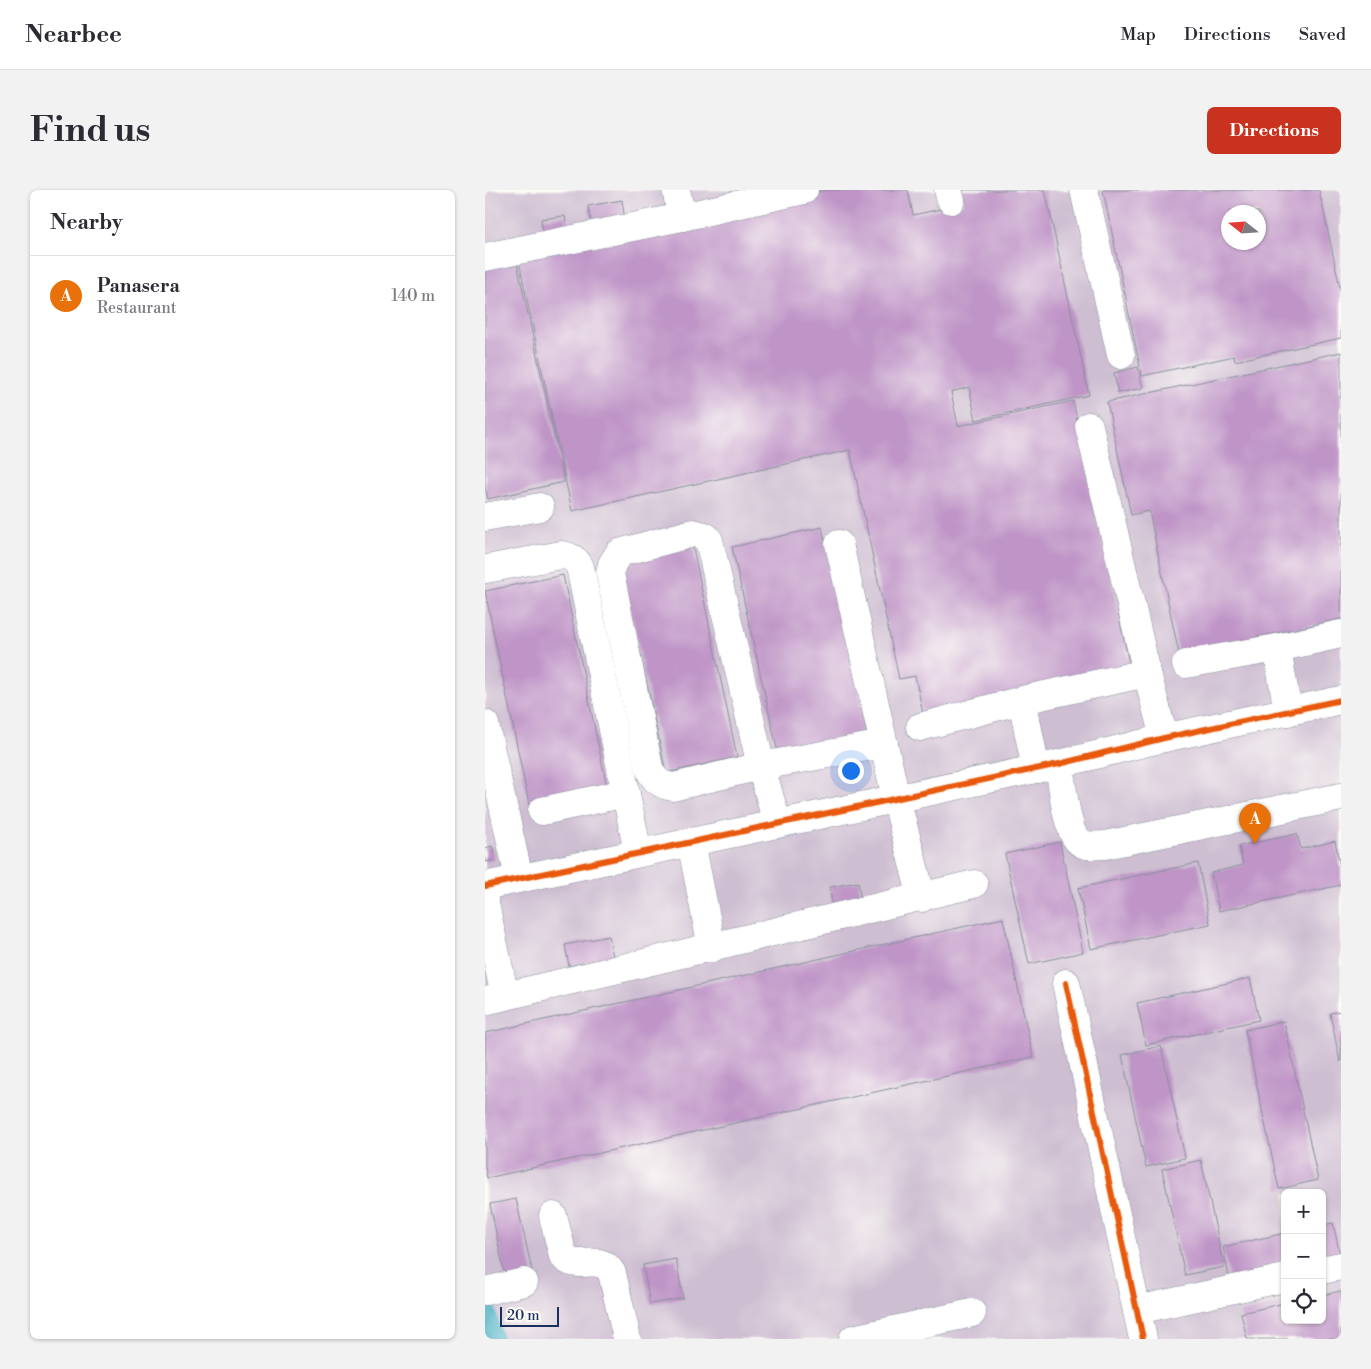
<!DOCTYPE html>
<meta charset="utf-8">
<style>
body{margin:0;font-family:"Libre Bodoni",serif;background:#f2f2f3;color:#2b2b33}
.controls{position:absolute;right:15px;bottom:15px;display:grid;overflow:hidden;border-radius:8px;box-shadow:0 1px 4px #0004}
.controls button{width:45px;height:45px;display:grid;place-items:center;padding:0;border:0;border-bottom:1px solid #e1e1e2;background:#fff;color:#2b2b33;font:25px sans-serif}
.compass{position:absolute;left:736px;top:15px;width:45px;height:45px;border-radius:50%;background:#fff;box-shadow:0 1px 4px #0004;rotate:287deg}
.scale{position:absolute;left:15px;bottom:12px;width:59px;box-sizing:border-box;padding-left:5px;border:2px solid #1b2f5e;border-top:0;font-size:14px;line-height:18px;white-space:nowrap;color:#1b2f5e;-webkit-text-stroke:4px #fdfcf7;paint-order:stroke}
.you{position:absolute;left:365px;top:580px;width:18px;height:18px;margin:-12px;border:4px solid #fff;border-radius:50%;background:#1a73e8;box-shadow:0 0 0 8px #1a73e833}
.badge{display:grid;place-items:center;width:32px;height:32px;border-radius:50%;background:#c8321e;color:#fff;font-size:16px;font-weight:700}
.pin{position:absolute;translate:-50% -41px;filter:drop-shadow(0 1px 2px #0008)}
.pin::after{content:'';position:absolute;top:26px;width:18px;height:15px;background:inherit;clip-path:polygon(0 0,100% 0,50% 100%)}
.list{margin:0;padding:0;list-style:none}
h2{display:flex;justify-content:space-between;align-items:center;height:65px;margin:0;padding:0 20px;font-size:21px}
h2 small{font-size:16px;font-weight:400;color:#7c7c81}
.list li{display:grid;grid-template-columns:32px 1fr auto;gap:15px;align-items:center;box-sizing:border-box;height:80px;padding:0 20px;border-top:1px solid #e1e1e2}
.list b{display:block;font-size:19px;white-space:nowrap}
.list p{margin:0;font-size:16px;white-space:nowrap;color:#7c7c81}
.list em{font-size:16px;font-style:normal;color:#7c7c81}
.icon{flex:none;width:28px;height:28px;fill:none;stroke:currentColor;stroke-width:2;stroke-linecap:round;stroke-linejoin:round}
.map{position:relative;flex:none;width:856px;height:1149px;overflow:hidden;border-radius:8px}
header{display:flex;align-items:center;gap:30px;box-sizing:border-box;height:70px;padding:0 25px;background:#fff;border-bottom:1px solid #e1e1e2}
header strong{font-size:24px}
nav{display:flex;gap:28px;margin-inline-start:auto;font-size:18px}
.intro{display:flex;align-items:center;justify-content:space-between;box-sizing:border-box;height:120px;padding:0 30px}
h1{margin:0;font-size:35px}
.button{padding:12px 22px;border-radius:8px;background:#c8321e;color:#fff;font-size:18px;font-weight:700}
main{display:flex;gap:30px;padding:0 30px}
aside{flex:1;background:#fff;border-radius:8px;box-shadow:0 1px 4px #0004}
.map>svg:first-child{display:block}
</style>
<header>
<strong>Nearbee</strong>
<nav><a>Map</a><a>Directions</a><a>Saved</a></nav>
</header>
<div class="intro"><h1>Find us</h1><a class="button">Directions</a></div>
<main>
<aside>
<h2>Nearby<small></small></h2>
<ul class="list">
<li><span class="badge" style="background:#e8710a">A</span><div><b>Panasera</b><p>Restaurant</p></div><em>140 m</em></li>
</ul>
</aside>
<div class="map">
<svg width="856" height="1149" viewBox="0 0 856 1149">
<rect width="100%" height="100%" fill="#fdfcf7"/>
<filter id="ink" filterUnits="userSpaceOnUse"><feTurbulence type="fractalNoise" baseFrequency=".02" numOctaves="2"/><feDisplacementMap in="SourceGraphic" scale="10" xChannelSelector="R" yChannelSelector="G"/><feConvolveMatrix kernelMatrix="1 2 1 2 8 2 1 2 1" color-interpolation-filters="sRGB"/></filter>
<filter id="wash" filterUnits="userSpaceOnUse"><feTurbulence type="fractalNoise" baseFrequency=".0096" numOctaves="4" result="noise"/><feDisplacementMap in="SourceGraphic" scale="20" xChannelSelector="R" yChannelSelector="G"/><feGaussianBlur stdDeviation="1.12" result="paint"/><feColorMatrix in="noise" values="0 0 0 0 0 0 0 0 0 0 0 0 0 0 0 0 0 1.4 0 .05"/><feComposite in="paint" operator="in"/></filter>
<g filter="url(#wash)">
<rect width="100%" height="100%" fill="#f2ecd5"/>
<path fill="#cebed2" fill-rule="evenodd" d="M0 0H856V1149H0ZM744 22H774V52H744ZM800 1003H837V1130H800Z"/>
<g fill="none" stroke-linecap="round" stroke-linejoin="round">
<path stroke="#42acc1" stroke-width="20" d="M0 1115 8 1149"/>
</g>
<g id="blocks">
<g fill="#bf95c7" fill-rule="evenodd">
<path d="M341 0H423L428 25 479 14 476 0H560L604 205 491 230 484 197 466 202 473 236 588 211 646 483 439 528 430 486 414 489 365 260 87 321 33 67Z"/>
<path d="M618 0H834L856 102V148L750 171 749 166 657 186ZM744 22H774V52H744Z"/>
<path d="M137 10 140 31 107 37 103 16Z"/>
<path d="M80 26 82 40 58 44 56 29Z"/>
<path d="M31 68 79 292 3 309 0 297V75Z"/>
<path d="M856 162V429L694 464 664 321 646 325 622 212Z"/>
<path d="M653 177 658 198 633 203 629 183Z"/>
<path d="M337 337 382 543 293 563 247 357Z"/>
<path d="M207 353 252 567 181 583 135 369Z"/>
<path d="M78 385 122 597 44 614 0 401Z"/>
<path d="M812 644 816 659 850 651 856 681V695L734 721 726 683 758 675 754 656Z"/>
<path d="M575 652 598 762 544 774 520 664Z"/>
<path d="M7 656 10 670 0 672V658Z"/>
<path d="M713 673 725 734 606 759 593 698Z"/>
<path d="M373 692 376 711 347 716 345 697Z"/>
<path d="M518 728 548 867 2 988 0 977V843Z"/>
<path d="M124 746 128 767 84 776 80 755Z"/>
<path d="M765 788 774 830 661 855 652 813Z"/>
<path d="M856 821V871L855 872 845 823Z"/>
<path d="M799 831 833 990 794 999 760 840Z"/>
<path d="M676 856 700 968 661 977 637 865Z"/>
<path d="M716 970 739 1077 700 1085 677 979Z"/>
<path d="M31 1009 48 1085 21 1091 5 1014Z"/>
<path d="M848 1033 856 1069 837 1077V1035Z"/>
<path d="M800 1043V1085L746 1097 738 1057Z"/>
<path d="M191 1069 198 1108 165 1114 158 1075Z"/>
<path d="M856 1101V1149H762L756 1123 800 1113V1130H837V1105Z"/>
</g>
</g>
</g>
<g filter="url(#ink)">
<use href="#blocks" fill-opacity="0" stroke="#868e9a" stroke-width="1"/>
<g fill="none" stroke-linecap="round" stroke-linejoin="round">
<g stroke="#868e9a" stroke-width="29">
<g id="minor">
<path d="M191 0 197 27"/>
<path d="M463 0 466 10"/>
<path d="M599 0 636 165"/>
<path d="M0 67 197 27 319 0"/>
<path d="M604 236 662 483 679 548"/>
<path d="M0 327 55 317"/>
<path d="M354 354 411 608 437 708"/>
<path d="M1 379 76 365C85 366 91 369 95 377L153 663"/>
<path d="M792 458 803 522"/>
<path d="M701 474 792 458 856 444"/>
<path d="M537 510 551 579"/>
<path d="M0 534 34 688"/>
<path d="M435 537 537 510 662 483"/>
<path d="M574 574C577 591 581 645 596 653 603 657 612 655 620 655L856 607"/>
<path d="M57 621 141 603"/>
<path d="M292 633 276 576 224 350 220 346 208 343 134 363 127 374 125 383 164 578C169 590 175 595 188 597L276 576 399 554"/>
<path d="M206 652 227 758"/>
<path d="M0 696 574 574 679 548 856 510"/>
<path d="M0 714 20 806"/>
<path d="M581 793 658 1149"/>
<path d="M0 811 489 694"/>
<path d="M68 1026 78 1066C92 1083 114 1061 127 1083L142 1149"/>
<path d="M837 1080 856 1076"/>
<path d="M0 1101 39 1092"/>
<path d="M652 1120 800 1088"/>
<path d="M368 1149 487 1123"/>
</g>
</g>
<use href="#minor" stroke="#fff" stroke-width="28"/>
<g stroke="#fdfcf7" stroke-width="9">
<g id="cycleway">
<path d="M0 696 574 574 679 548 856 510"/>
<path d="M581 793 658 1149"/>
</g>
</g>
<use href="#cycleway" stroke="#e8590c" stroke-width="6"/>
</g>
</g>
</svg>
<div class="controls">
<button>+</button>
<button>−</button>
<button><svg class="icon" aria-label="locate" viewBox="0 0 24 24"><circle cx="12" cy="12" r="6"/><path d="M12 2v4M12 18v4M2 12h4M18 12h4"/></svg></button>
</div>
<svg class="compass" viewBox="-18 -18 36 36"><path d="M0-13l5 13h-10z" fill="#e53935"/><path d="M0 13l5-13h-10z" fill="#7c7c81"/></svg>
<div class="scale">20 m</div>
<div class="you"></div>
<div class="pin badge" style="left:770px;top:654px;background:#e8710a">A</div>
</div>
</main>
